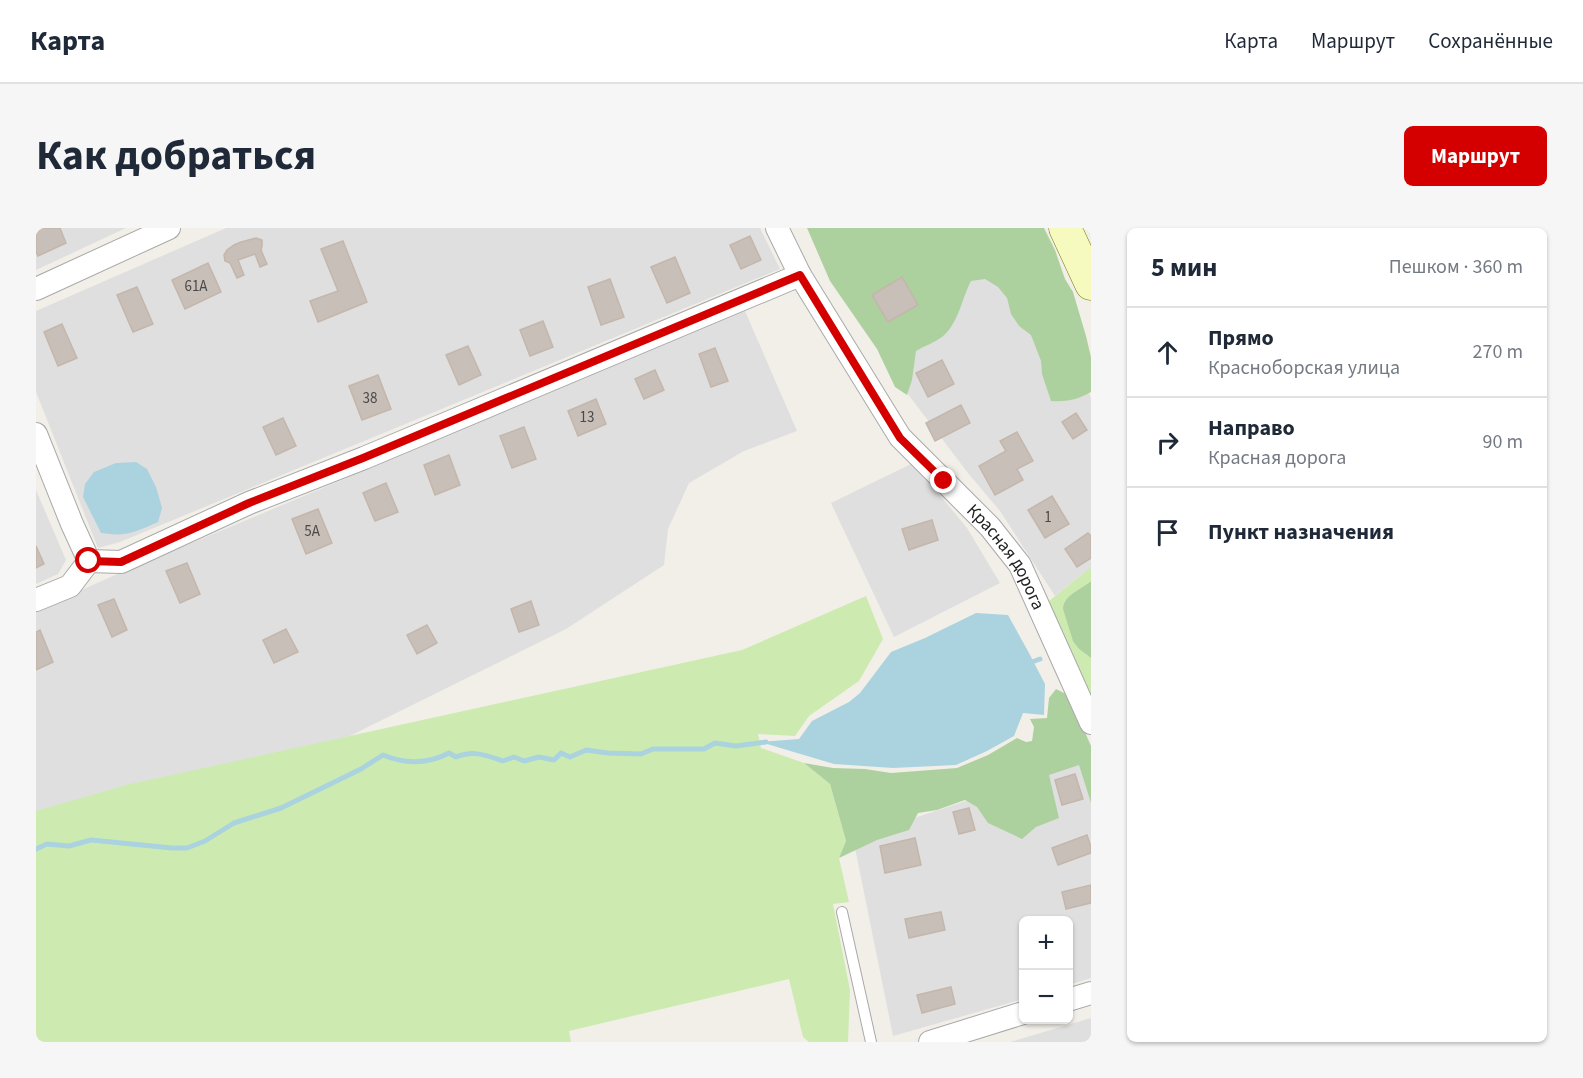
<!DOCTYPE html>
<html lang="ru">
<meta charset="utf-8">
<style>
body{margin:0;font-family:"Source Sans 3",sans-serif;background:#f6f6f7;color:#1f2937}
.controls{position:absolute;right:18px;bottom:18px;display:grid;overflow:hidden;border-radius:9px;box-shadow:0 2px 4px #0004}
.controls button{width:54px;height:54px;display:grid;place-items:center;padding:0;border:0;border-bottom:2px solid #e0e1e3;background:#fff;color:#1f2937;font:30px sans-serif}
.stop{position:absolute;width:18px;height:18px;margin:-14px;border:4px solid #d40000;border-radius:50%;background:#fff}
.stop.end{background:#d40000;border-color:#fff;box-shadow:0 2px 6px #0008}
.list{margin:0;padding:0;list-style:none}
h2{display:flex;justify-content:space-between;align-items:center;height:78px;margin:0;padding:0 24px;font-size:26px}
h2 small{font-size:20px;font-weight:400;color:#747a83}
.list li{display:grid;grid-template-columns:39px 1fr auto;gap:18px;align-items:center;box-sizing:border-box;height:90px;padding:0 24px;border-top:2px solid #e0e1e3}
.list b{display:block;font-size:22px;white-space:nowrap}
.list p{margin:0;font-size:20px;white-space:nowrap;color:#747a83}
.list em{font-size:20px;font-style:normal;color:#747a83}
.icon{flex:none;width:33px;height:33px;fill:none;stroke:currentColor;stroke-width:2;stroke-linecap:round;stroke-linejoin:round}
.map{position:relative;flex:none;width:1055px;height:814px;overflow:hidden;border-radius:9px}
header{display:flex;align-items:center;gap:36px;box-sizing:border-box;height:84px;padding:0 30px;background:#fff;border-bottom:2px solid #e0e1e3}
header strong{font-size:28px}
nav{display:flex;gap:33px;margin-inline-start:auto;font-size:21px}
.intro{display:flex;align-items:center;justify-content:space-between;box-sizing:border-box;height:144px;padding:0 36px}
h1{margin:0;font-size:42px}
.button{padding:15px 27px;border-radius:9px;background:#d40000;color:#fff;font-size:21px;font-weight:700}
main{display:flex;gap:36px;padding:0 36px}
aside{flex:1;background:#fff;border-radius:9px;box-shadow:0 2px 4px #0004}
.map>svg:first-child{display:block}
</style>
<header>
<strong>Карта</strong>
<nav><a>Карта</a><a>Маршрут</a><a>Сохранённые</a></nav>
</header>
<div class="intro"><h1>Как добраться</h1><a class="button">Маршрут</a></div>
<main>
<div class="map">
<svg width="1055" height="814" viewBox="0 0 1055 814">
<rect width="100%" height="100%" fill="#f2efe9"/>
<g fill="#e0dfdf">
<path d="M0 0H90L0 42Z"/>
<path d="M190 0H724L744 41 84 314 62 320 0 164V83Z"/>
<path d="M779 0H990L1055 170V339L1019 368 964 283 932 245 868 161Z"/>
<path d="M709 83 761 203 708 223 653 255 632 301 628 337 530 401 249 540 0 598V382L77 348Z"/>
<path d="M877 235 931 300 964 355 858 409 795 275Z"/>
<path d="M0 262 30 332 22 346 0 356Z"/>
<path d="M1043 486 1055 519V750L1033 757 1032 692H987V771L857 808 817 610 1019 544Z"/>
<path d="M1055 790V814H974Z"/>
</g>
<g fill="#cdebb0">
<path d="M1055 339V353C1046 361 1027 367 1027 381L1043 421 1055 430V482L1007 378Z"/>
<path d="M830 368 847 411 823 453 773 488 759 508 722 506 725 520 768 535 794 556 810 613 803 630 813 674 797 676 814 762 812 814H773L767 809 753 751 533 803 535 814H0V583L90 557 706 422Z"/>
</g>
<g fill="#add19e">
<path d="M771 0H1008L1019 22 1029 51 1037 64 1050 108 1055 129V164C1041 172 1030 174 1015 173L1006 146 1005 133 995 107 983 98 975 86 971 70 962 59 949 51 935 53C926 70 922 97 906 109 898 115 888 118 880 123L876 152 871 167 859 159 841 121 794 53Z"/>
<path d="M1055 353V430L1043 421 1037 413 1027 381C1027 367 1046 361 1055 353Z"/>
<path d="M1020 461 1032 467 1055 518V575L1043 537 1013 547 1023 590 1000 599 986 611 952 595 941 579 929 572 901 582 882 585 873 602 841 612 803 630 810 613 794 556 768 535 797 540 829 541 855 545 921 540 952 527 981 510 990 514 996 513 998 499 994 491 1011 490 1013 470Z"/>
</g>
<g fill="#aad3df">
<path d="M100 234 111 241 120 259 126 280 122 294C99 304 91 309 65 305L47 269 49 256 58 244 80 235Z"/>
<path d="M940 385 972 387 993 425 1009 456 1008 487 987 485 978 508 951 523 920 537 857 540 798 536 724 514 763 511 776 493 813 474 824 465 855 424 889 410Z"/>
</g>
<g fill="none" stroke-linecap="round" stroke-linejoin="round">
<g stroke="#aad3df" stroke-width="5">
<path d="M993 435 1004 431"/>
<path d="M0 621 11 616 33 618 55 612 136 620H151L169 613 198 595 245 580 280 563 325 541 347 527C369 536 392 536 413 525L420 529C438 522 449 527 467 533L478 529 488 533 503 529 518 532 525 525 534 529 550 522 572 525 605 526 617 521H668L679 515 700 518 730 514"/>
</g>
</g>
<g fill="#c7bfb8" stroke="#c4b6ab" stroke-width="1.5">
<path d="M0 0H24L30 15 2 28 0 24Z"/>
<path d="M714 8 725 32 705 41 694 17Z"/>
<path d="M220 10 226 12V18L225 22 231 36 224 39 219 26 202 32 208 47 201 50 194 35 189 33 188 27 191 22 198 17 205 14Z"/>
<path d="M307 13 331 74 282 94 274 73 302 63 285 21Z"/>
<path d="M639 29 654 65 631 75 615 39Z"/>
<path d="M172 35 185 64 149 81 136 52Z"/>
<path d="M866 49 882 77 852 94 836 67Z"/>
<path d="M574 51 588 89 565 97 552 59Z"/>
<path d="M101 59 117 96 97 104 81 67Z"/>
<path d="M507 93 517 119 494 128 484 102Z"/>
<path d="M26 96 41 130 22 138 8 104Z"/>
<path d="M432 118 445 147 423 157 410 127Z"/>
<path d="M679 120 692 153 675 159 663 126Z"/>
<path d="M906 132 918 156 892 169 880 145Z"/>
<path d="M619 142 628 162 608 171 599 151Z"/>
<path d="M342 147 355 181 326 192 313 158Z"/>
<path d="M560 171 570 196 542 208 532 183Z"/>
<path d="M925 177 934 195 899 213 890 195Z"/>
<path d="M1040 185 1051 202 1037 211 1026 194Z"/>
<path d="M247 190 260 218 240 227 227 199Z"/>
<path d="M488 199 500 231 476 240 464 208Z"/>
<path d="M981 204 997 233 981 241 987 252 959 267 943 238 970 223 964 213Z"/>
<path d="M413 227 424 257 399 267 388 237Z"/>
<path d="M350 255 362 284 339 293 327 265Z"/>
<path d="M1016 268 1033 296 1009 310 992 282Z"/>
<path d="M282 281 296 315 270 326 256 291Z"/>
<path d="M896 292 902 312 873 322 866 301Z"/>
<path d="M1052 305 1055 308V330L1041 339 1029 321Z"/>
<path d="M0 318 8 336 0 340Z"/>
<path d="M151 335 164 366 144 375 130 343Z"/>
<path d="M78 371 91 402 76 409 62 377Z"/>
<path d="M495 373 503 397 483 404 475 381Z"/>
<path d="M391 397 401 415 381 426 371 407Z"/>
<path d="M250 401 262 424 238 435 227 412Z"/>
<path d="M4 402 17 434 0 442V404Z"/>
<path d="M1039 546 1047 571 1026 577 1019 552Z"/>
<path d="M933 580 939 602 923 606 917 584Z"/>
<path d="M1051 607 1055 619V625L1022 637 1016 620Z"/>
<path d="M879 610 885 637 849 645 844 618Z"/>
<path d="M1055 657V675L1030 681 1026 664Z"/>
<path d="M905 684 909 702 873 710 869 691Z"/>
<path d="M915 759 919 776 886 785 881 767Z"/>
</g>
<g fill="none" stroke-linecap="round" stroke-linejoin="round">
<g stroke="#a9a9a9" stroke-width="12">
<path id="lane" d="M806 684 835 814"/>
</g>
<g stroke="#a9a9a9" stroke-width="24">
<g id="street">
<path id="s1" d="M741 0 764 47 864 209 954 299 984 337 1055 495"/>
<path d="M0 61 133 0"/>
<path d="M0 206 36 296 53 333"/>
<path d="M0 372 34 358 53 333 85 334 213 275 328 230 764 47"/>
<path d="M1032 772 1055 765"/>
<path d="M894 814 987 785"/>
</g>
</g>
<g stroke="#707d05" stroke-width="33">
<path id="secondary" d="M1029 0 1055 56"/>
</g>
<use href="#lane" stroke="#fff" stroke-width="10"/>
<use href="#street" stroke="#fff" stroke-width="22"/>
<use href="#secondary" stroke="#f7fabf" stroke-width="32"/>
</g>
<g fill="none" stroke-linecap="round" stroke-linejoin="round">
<path stroke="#d40000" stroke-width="8" d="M53 333 85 334 213 275 327 230 764 47 864 210 908 253"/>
</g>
<g text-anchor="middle" stroke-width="4.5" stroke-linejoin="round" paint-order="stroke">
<g font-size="15" fill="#4b4948">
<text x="160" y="63">61А</text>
<text x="334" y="175">38</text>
<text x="551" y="194">13</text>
<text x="1012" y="294">1</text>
<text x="276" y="308">5А</text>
</g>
<g font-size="18" fill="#222" stroke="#fff">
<text dy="6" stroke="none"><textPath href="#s1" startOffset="404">Красная дорога</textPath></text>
</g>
</g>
</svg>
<div class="controls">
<button>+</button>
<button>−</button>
</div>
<div class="stop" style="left:53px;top:333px"></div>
<div class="stop end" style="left:908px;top:253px"></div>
</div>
<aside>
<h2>5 мин<small>Пешком · 360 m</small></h2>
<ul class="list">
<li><svg class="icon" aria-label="ahead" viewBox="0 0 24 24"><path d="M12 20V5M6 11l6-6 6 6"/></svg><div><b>Прямо</b><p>Красноборская улица</p></div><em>270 m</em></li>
<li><svg class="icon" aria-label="right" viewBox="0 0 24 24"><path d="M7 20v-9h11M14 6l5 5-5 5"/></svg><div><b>Направо</b><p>Красная дорога</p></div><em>90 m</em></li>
<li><svg class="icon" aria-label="arrive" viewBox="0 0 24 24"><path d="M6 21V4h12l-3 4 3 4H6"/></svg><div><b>Пункт назначения</b></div></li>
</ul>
</aside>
</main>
